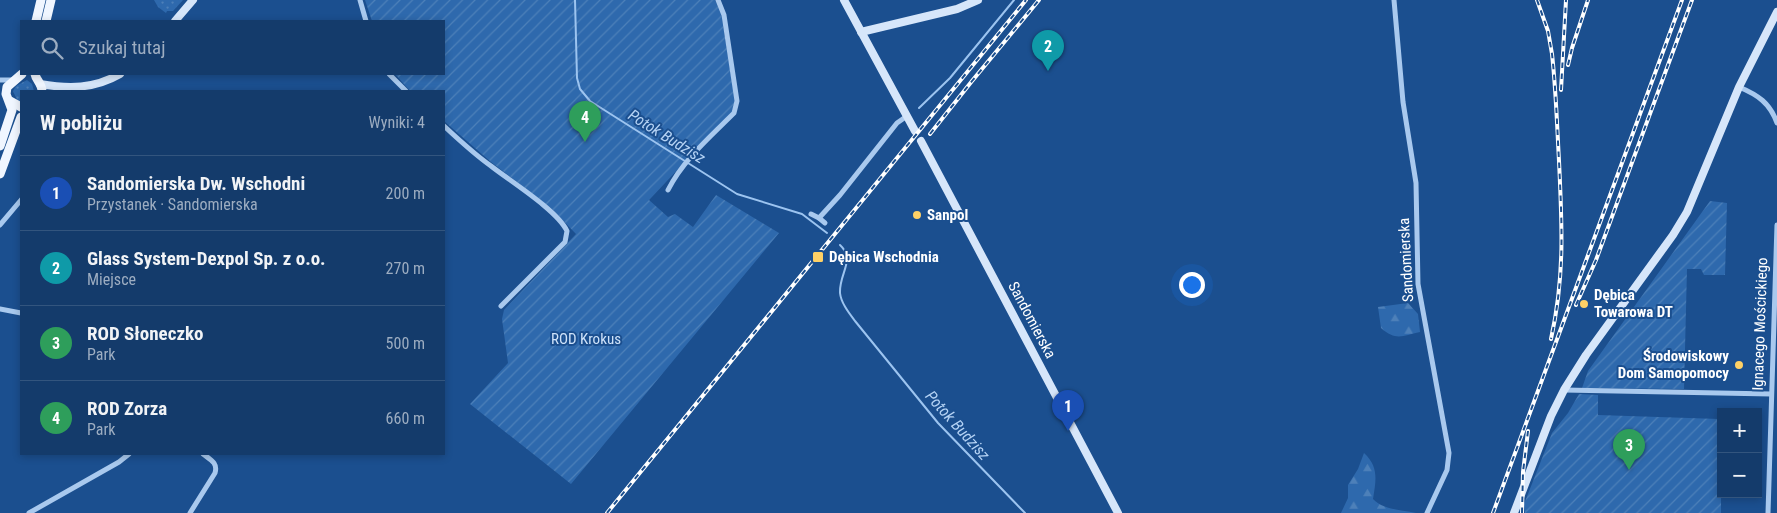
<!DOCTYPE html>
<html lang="pl">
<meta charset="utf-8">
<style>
body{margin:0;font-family:"Roboto Condensed",sans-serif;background:#214673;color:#f1f3f6}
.controls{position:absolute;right:15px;bottom:15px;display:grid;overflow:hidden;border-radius:0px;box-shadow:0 2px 8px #0003}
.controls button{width:45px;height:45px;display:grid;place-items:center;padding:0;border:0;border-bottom:1px solid #33557e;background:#143b6b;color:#f1f3f6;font:25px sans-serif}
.you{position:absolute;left:1191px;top:284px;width:18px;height:18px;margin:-12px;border:4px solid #fff;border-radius:50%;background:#1a73e8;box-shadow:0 0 0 8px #1a73e833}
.badge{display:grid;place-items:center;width:32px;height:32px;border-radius:50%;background:#e69b98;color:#fff;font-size:16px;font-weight:700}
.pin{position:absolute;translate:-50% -41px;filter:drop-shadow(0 1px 2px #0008)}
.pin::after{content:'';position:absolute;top:26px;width:18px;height:15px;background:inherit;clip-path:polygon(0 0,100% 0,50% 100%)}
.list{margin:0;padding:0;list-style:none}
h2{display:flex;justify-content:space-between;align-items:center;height:65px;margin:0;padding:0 20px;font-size:21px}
h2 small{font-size:16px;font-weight:400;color:#9dadc1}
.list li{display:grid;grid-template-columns:32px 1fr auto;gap:15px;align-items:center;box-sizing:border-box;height:75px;padding:0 20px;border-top:1px solid #33557e}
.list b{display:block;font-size:19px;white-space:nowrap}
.list p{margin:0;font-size:16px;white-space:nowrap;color:#9dadc1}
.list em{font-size:16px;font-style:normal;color:#9dadc1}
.icon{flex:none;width:28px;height:28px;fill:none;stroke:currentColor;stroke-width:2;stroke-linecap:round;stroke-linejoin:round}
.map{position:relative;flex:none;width:1777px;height:513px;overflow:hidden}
.search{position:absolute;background:#143b6b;box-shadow:0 2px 8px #0003;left:20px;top:20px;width:425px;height:55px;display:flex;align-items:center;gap:12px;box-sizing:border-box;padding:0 18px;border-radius:0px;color:#9dadc1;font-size:19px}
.panel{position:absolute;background:#143b6b;box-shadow:0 2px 8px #0003;left:20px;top:90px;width:425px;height:365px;border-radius:0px}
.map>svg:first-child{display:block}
</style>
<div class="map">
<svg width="1777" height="513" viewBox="0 0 1777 513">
<defs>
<pattern id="grass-dots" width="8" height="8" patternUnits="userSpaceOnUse" patternTransform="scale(1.25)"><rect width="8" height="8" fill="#2e69ad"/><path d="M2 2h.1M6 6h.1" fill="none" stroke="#4d80b9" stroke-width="1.8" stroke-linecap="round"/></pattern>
<pattern id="forest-firs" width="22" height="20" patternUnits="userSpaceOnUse" patternTransform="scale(1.25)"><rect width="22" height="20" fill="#2e69ad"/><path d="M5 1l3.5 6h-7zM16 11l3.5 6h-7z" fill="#4d80b9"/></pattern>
<pattern id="garden-furrows" width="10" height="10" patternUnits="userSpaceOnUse" patternTransform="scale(1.25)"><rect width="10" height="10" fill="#2e69ad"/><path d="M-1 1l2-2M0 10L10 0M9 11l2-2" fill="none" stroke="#4d80b9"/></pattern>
</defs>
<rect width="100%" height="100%" fill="#1b4f8f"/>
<g fill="url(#grass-dots)">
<path d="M154 0H183L173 11H167L166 13 158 7Z"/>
<path d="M27 80 32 84 34 91H21L20 102 17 100 13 91 16 86Z"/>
</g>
<g fill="url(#forest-firs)">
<path d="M1408 303 1418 314 1420 332C1402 336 1396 341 1381 328L1378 307Z"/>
<path d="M1364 453C1379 467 1376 480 1373 499 1383 510 1402 510 1416 513H1341L1348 498V485L1358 469Z"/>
</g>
<g fill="url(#garden-furrows)">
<path d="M365 0H715L721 12 735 101 732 112 649 200 668 217 675 214 693 227 716 195 779 233 571 484 470 404 508 363 502 319 504 310 576 234 551 208 491 162 444 121V91H410L395 74H444V21H372Z"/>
<path d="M1710 201 1727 203 1725 275H1704L1701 269H1687L1684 389 1582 388 1588 371Z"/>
<path d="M1579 394 1598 395V415L1719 419 1718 446 1721 447V513H1525L1524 504 1552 433 1568 413Z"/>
</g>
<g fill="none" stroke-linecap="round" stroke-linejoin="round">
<g stroke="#9cc4f0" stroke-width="2">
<path d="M575 0 577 78 580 89 590 101 737 194 802 214 827 233"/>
<path d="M919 108 950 78 1014 0"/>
<path d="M840 245C856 260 839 273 840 293 841 303 849 313 855 321L938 423 1025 513"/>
</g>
<g stroke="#a9c9ee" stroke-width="5">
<path d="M360 0 366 21"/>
<path d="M1394 0 1403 102 1416 183 1418 284 1449 453 1447 470 1427 513"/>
<path d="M389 74 406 91"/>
<path d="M0 80H13"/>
<path d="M1739 87C1758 95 1770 103 1777 123"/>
<path d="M444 126C459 140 474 154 491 166 510 181 557 210 567 231L565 242 501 306"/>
<path d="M668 190C683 160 710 137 734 113L737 101 724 15 718 0"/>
<path d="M811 214 819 218"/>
<path d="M825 223 819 218 840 195 897 123 907 116"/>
<path d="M0 225 21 200"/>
<path d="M0 309 21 313"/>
<path d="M1564 390 1771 394"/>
<path d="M29 513 119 462 129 454"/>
<path d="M190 513 215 473C218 463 211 460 203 454"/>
<path d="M1768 513 1777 225"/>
</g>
<g stroke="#d6e6fa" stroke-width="8">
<path d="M844 0 915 131"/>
<path d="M175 21 193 0"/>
<path d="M861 32 957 9 978 0"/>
<path d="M40 84C69 89 94 89 120 74"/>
<path d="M921 141 1118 513"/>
<path d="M1514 513 1551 416 1564 390 1586 355 1673 235 1687 212 1739 87 1777 12"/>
</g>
<g stroke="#f0f6ff" stroke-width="9">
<path d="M36 21 41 0"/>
<path d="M46 21 51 0"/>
<path d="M35 74C36 80 42 84 42 91"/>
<path d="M10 101 21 107"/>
<path d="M0 146 12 110 6 94 7 87 22 74"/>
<path d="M0 174 21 117"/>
</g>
<g stroke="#fff" stroke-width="4">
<g id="rail">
<path d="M1537 0 1548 31 1552 54C1556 90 1557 125 1559 161 1562 225 1565 276 1551 339"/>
<path d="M1568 65 1572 48 1588 0"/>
<path d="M1561 90 1566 0"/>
<path d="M930 134 972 81 1039 0"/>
<path d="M1576 305 1596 260 1692 0"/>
<path d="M607 513 1026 0"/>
<path d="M1493 513 1682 0"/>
<path d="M1522 513 1523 472 1528 431"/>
</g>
</g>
<use href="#rail" stroke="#1b4f8f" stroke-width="2" stroke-dasharray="5.5" stroke-linecap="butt"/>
</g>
<g fill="#ffd166" stroke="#1b4f8f" stroke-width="2">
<circle cx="917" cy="215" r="5"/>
<rect x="812" y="251" width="12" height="12" rx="2.5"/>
<circle cx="1584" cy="304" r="5"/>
<circle cx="1739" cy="365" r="5"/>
</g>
<g text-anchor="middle" stroke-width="4" stroke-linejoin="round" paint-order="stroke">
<g font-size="15" font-weight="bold" fill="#fff" stroke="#1b4f8f" text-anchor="start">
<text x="927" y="220">Sanpol</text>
<text x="829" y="262">Dębica Wschodnia</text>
<text x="1594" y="300">Dębica<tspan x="1594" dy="17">Towarowa DT</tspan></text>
<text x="1729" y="361" text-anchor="end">Środowiskowy<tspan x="1729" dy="17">Dom Samopomocy</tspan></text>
</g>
<g font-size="15" fill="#fff" stroke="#1b4f8f">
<text transform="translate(1406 260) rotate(-93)" y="5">Sandomierska</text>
<text transform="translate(1032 320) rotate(62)" y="5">Sandomierska</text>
<text transform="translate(1760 324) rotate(-88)" y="5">Ignacego Mościckiego</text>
</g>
<g font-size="15" fill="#cfe3fa" stroke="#1b4f8f">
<text x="586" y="344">ROD Krokus</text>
</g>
<g font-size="16" font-style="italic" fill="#b5d3f5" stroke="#1b4f8f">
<text transform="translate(667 136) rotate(32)" y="6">Potok Budzisz</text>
<text transform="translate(958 425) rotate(48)" y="6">Potok Budzisz</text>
</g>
</g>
</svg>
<div class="controls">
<button>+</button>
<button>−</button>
</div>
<div class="you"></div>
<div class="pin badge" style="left:1068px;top:431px;background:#1a4fb4">1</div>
<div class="pin badge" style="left:1048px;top:71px;background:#0f9aa8">2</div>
<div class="pin badge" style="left:1629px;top:470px;background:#2e9e5b">3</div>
<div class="pin badge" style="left:585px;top:142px;background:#2e9e5b">4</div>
<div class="search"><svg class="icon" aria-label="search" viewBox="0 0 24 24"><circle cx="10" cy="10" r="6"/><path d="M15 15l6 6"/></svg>Szukaj tutaj</div>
<section class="panel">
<h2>W pobliżu<small>Wyniki: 4</small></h2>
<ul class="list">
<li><span class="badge" style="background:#1a4fb4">1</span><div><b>Sandomierska Dw. Wschodni</b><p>Przystanek · Sandomierska</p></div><em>200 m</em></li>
<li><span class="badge" style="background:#0f9aa8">2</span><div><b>Glass System-Dexpol Sp. z o.o.</b><p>Miejsce</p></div><em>270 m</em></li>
<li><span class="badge" style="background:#2e9e5b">3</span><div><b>ROD Słoneczko</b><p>Park</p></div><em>500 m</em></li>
<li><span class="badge" style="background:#2e9e5b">4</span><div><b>ROD Zorza</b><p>Park</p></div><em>660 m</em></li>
</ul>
</section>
</div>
